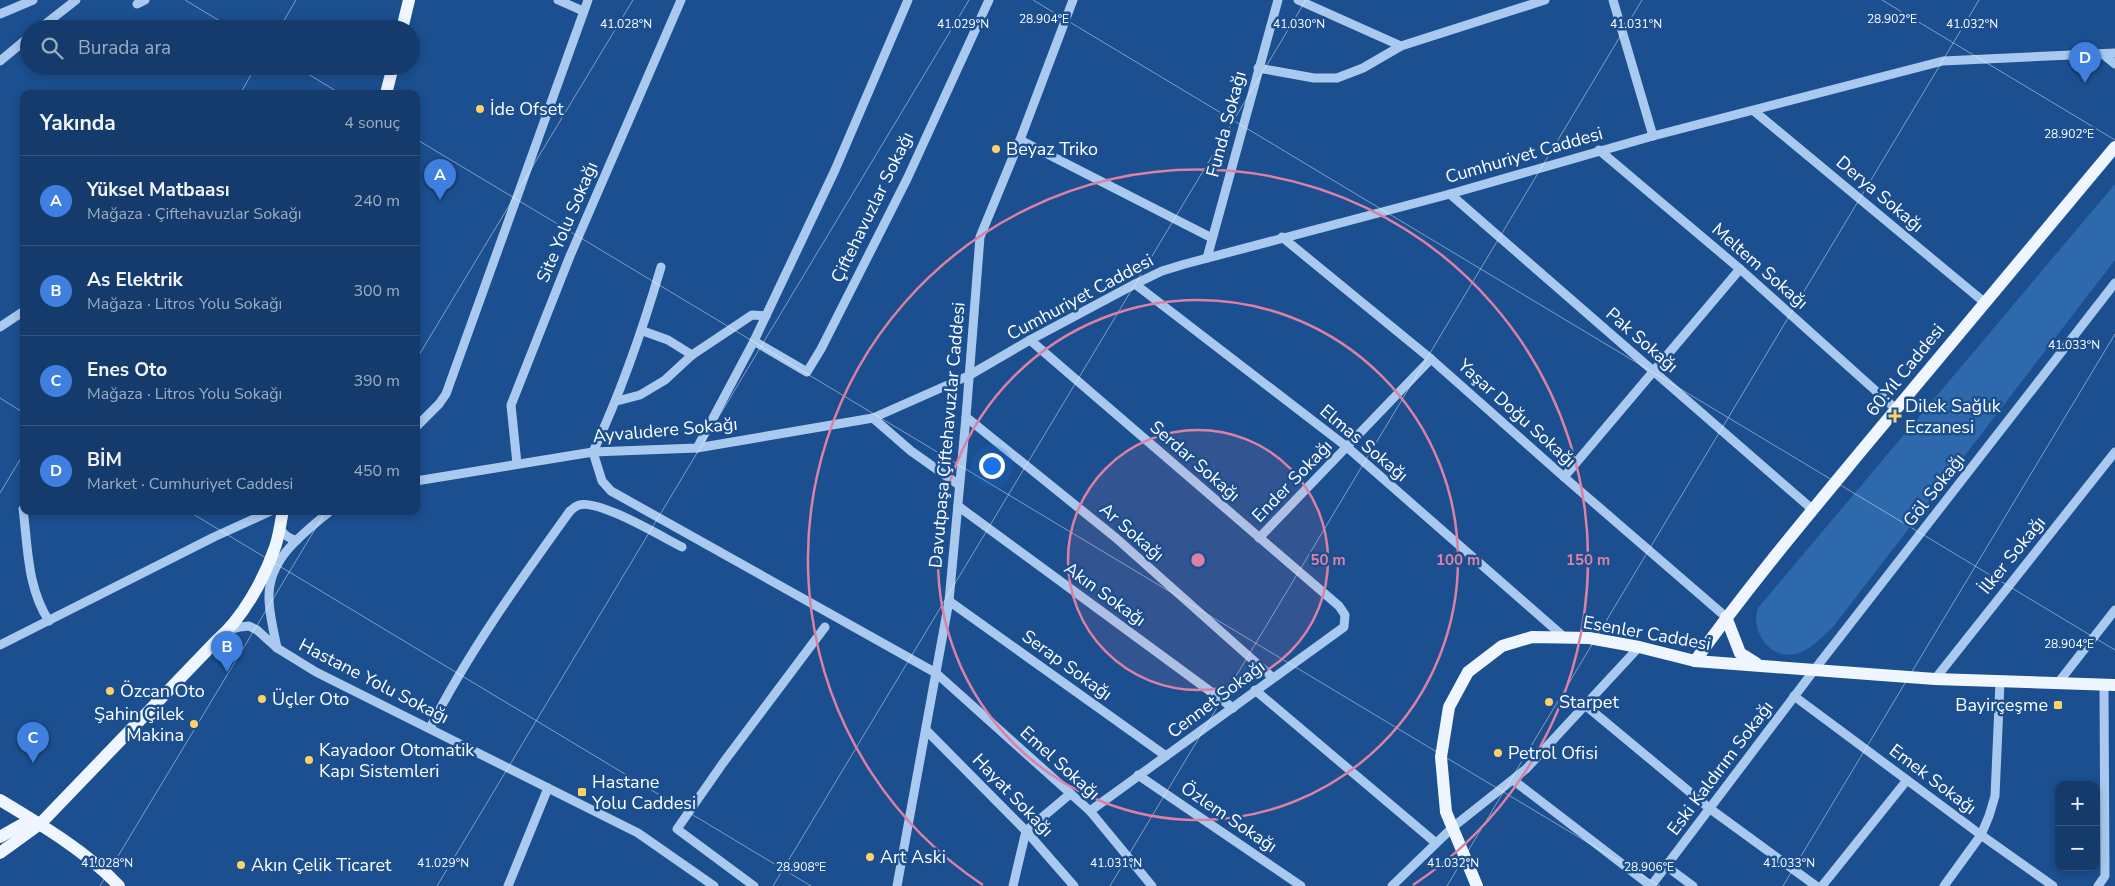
<!DOCTYPE html>
<html lang="tr">
<meta charset="utf-8">
<style>
body{margin:0;font-family:"Nunito Sans",sans-serif;background:#214673;color:#f1f3f6}
.controls{position:absolute;right:15px;bottom:15px;display:grid;overflow:hidden;border-radius:10px;box-shadow:0 2px 8px #0003}
.controls button{width:45px;height:45px;display:grid;place-items:center;padding:0;border:0;border-bottom:1px solid #33557e;background:#143b6b;color:#f1f3f6;font:25px sans-serif}
.you{position:absolute;left:991px;top:465px;width:18px;height:18px;margin:-12px;border:4px solid #fff;border-radius:50%;background:#1a73e8;box-shadow:0 0 0 8px #1a73e833}
.badge{display:grid;place-items:center;width:32px;height:32px;border-radius:50%;background:#ea580c;color:#fff;font-size:16px;font-weight:700}
.pin{position:absolute;translate:-50% -41px;filter:drop-shadow(0 1px 2px #0008)}
.pin::after{content:'';position:absolute;top:26px;width:18px;height:15px;background:inherit;clip-path:polygon(0 0,100% 0,50% 100%)}
.list{margin:0;padding:0;list-style:none}
h2{display:flex;justify-content:space-between;align-items:center;height:65px;margin:0;padding:0 20px;font-size:21px}
h2 small{font-size:16px;font-weight:400;color:#9dadc1}
.list li{display:grid;grid-template-columns:32px 1fr auto;gap:15px;align-items:center;box-sizing:border-box;height:90px;padding:0 20px;border-top:1px solid #33557e}
.list b{display:block;font-size:19px;white-space:nowrap}
.list p{margin:0;font-size:16px;white-space:nowrap;color:#9dadc1}
.list em{font-size:16px;font-style:normal;color:#9dadc1}
.icon{flex:none;width:28px;height:28px;fill:none;stroke:currentColor;stroke-width:2;stroke-linecap:round;stroke-linejoin:round}
.map{position:relative;flex:none;width:2115px;height:886px;overflow:hidden}
.search{position:absolute;background:#143b6b;box-shadow:0 2px 8px #0003;left:20px;top:20px;width:400px;height:55px;display:flex;align-items:center;gap:12px;box-sizing:border-box;padding:0 18px;border-radius:28px;color:#9dadc1;font-size:19px}
.panel{position:absolute;background:#143b6b;box-shadow:0 2px 8px #0003;left:20px;top:90px;width:400px;height:425px;border-radius:10px}
.map>svg:first-child{display:block}
</style>
<div class="map">
<svg width="2115" height="886" viewBox="0 0 2115 886">
<rect width="100%" height="100%" fill="#1b4f8f"/>
<path fill="#2e69ad" d="M2115 184V260L1833 627C1821 638 1811 650 1795 654 1769 660 1750 629 1758 608Z"/>
<g fill="none" stroke-linecap="round" stroke-linejoin="round">
<g stroke="#a9c9ee" stroke-width="9">
<path d="M558 0 583 11"/>
<path d="M908 0 835 170 754 341 807 372 821 349 907 179 989 0"/>
<path d="M1298 0 1401 46"/>
<path d="M1613 0 1653 136"/>
<path d="M137 4 145 0"/>
<path d="M0 14 33 0"/>
<path d="M39 29 76 0"/>
<path d="M2104 55 2115 64"/>
<path d="M0 61 29 37"/>
<path d="M1258 68 1314 78H1337L1363 68 1401 46 1545 0"/>
<path d="M1754 111 1984 302"/>
<path d="M1020 140 1212 238"/>
<path d="M1599 150 1740 269 1896 409"/>
<path d="M1450 194 1813 510"/>
<path d="M1282 237 1431 359 1564 477 1726 617"/>
<path d="M1207 258 1278 0"/>
<path d="M661 267C642 332 622 390 593 452L602 481 611 491 936 673 1090 811 1152 886"/>
<path d="M1135 284 1347 447 1564 637"/>
<path d="M0 327 24 311"/>
<path d="M643 331 668 340 692 355"/>
<path d="M1030 340 1339 606 1345 615 1344 627 1090 811"/>
<path d="M617 401 640 395 665 380 692 355 752 315 766 316"/>
<path d="M966 417 1116 538 1272 677"/>
<path d="M873 418 911 451 959 485"/>
<path d="M416 427 439 404 446 394 588 0"/>
<path d="M697 448 754 341"/>
<path d="M517 464 511 405 570 256 681 0"/>
<path d="M1564 477 1740 269"/>
<path d="M416 481 593 452 697 448 873 418 968 376 1030 340 1135 284 1162 271 1185 264 1450 194 1653 136 1943 61 2115 53"/>
<path d="M958 506 1233 708"/>
<path d="M23 509C28 547 27 588 49 621"/>
<path d="M279 528C284 534 288 539 297 540"/>
<path d="M1259 538 1431 359"/>
<path d="M949 601 1166 756"/>
<path d="M229 630 240 627 249 626 257 630 277 648 316 672 638 833 714 886"/>
<path d="M0 645 214 537 271 511"/>
<path d="M277 648C274 632 269 614 269 598 268 558 303 534 330 511"/>
<path d="M1935 679 2115 452"/>
<path d="M2058 683 2115 610"/>
<path d="M1255 690 1436 843"/>
<path d="M1794 696 1981 835 2053 886"/>
<path d="M1585 705 1709 808 1816 886"/>
<path d="M430 728C469 651 519 582 570 511 572 509 576 506 579 505 599 499 662 537 682 547"/>
<path d="M926 730 1026 831 1074 886"/>
<path d="M1138 775 1301 886"/>
<path d="M1513 780 1651 886"/>
<path d="M1666 866 1693 886"/>
<path d="M508 886 548 788"/>
<path d="M754 886 677 829 723 763 825 627"/>
<path d="M897 886 949 601 966 417 980 237 1020 140 1073 0"/>
<path d="M1013 886 1026 831 1070 794"/>
<path d="M1392 886 1453 827 1526 769 1639 647"/>
<path d="M1651 886 1815 669 2115 283"/>
<path d="M1822 886 1907 780"/>
<path d="M1944 886 1981 835 1989 816 1995 796 2000 682"/>
<path d="M2098 886 2105 876 2104 685"/>
</g>
<g stroke="#f0f6ff" stroke-width="12">
<path d="M402 29 409 0"/>
<path d="M386 94 393 66"/>
<path d="M1726 617 1740 653 1756 663"/>
<path d="M1695 661C1747 588 1805 519 1862 450 1946 349 2030 248 2115 147"/>
<path d="M0 800C40 824 87 852 119 886"/>
<path d="M0 837 21 825 40 824"/>
<path d="M0 853 40 824 218 639C242 619 264 579 274 550 279 538 280 524 283 511"/>
<path d="M1477 886 1446 812 1441 757 1449 707 1468 672 1502 646 1532 637 1589 638 1639 647 1695 661 1935 679 2115 685"/>
</g>
</g>
<path fill="none" stroke="#fff" stroke-width="1" stroke-opacity="0.45" d="M185 0 233 29M1033 0 2115 650M1882 0 2115 140M279 29 296 0M295 66 341 94M240 94 256 66M416 139 1660 886M416 360 633 0M0 398 24 413M0 493 24 453M188 511 811 886M100 886 326 511M437 886 969 0M773 886 1306 0M1110 886 1642 0M1447 886 1979 0M1783 886 2115 334"/>
<circle cx="1198" cy="560" r="130" fill="#dd80a5" fill-opacity=".12"/>
<g fill="none" stroke="#dd80a5" stroke-width="2.5">
<circle cx="1198" cy="560" r="130"/>
<circle cx="1198" cy="560" r="260"/>
<path d="M983 885A390 390 0 1 1 1413 885"/>
</g>
<g fill="#ffd166" stroke="#1b4f8f" stroke-width="2">
<circle cx="480" cy="109" r="5"/>
<circle cx="996" cy="149" r="5"/>
<path d="M1892.5 408.5h5v5h5v5h-5v5h-5v-5h-5v-5h5z"/>
<circle cx="110" cy="691" r="5"/>
<circle cx="262" cy="699" r="5"/>
<circle cx="1549" cy="702" r="5"/>
<rect x="2053" y="700" width="10" height="10" rx="2.5"/>
<circle cx="194" cy="724" r="5"/>
<circle cx="1498" cy="753" r="5"/>
<circle cx="309" cy="760" r="5"/>
<rect x="577" y="787" width="10" height="10" rx="2.5"/>
<circle cx="870" cy="857" r="5"/>
<circle cx="241" cy="865" r="5"/>
</g>
<g text-anchor="middle" stroke-width="5" stroke-linejoin="round" paint-order="stroke">
<g font-size="18" fill="#fff" stroke="#1b4f8f" text-anchor="start">
<text x="490" y="115">İde Ofset</text>
<text x="1006" y="155">Beyaz Triko</text>
<text x="1905" y="412">Dilek Sağlık<tspan x="1905" dy="21">Eczanesi</tspan></text>
<text x="120" y="697">Özcan Oto</text>
<text x="272" y="705">Üçler Oto</text>
<text x="1559" y="708">Starpet</text>
<text x="2048" y="711" text-anchor="end">Bayirçeşme</text>
<text x="184" y="720" text-anchor="end">Şahin Çilek<tspan x="184" dy="21">Makina</tspan></text>
<text x="319" y="756">Kayadoor Otomatik<tspan x="319" dy="21">Kapı Sistemleri</tspan></text>
<text x="1508" y="759">Petrol Ofisi</text>
<text x="592" y="788">Hastane<tspan x="592" dy="21">Yolu Caddesi</tspan></text>
<text x="880" y="863">Art Aski</text>
<text x="251" y="871">Akın Çelik Ticaret</text>
</g>
<g font-size="18" fill="#fff" stroke="#1b4f8f">
<text transform="translate(1226 124) rotate(-75)" y="6">Funda Sokağı</text>
<text transform="translate(1524 155) rotate(-16)" y="6">Cumhuriyet Caddesi</text>
<text transform="translate(1880 194) rotate(40)" y="6">Derya Sokağı</text>
<text transform="translate(872 207) rotate(-64)" y="6">Çiftehavuzlar Sokağı</text>
<text transform="translate(567 222) rotate(-67)" y="6">Site Yolu Sokağı</text>
<text transform="translate(1760 266) rotate(41)" y="6">Meltem Sokağı</text>
<text transform="translate(1080 297) rotate(-28)" y="6">Cumhuriyet Caddesi</text>
<text transform="translate(1642 340) rotate(41)" y="6">Pak Sokağı</text>
<text transform="translate(1905 370) rotate(-51)" y="6">60.Yıl Caddesi</text>
<text transform="translate(1517 413) rotate(42)" y="6">Yaşar Doğu Sokağı</text>
<text transform="translate(665 430) rotate(-5)" y="6">Ayvalıdere Sokağı</text>
<text transform="translate(947 435) rotate(-85)" y="6">Davutpaşa Çiftehavuzlar Caddesi</text>
<text transform="translate(1364 443) rotate(40)" y="6">Elmas Sokağı</text>
<text transform="translate(1195 461) rotate(41)" y="6">Serdar Sokağı</text>
<text transform="translate(1292 481) rotate(-46)" y="6">Ender Sokağı</text>
<text transform="translate(1934 490) rotate(-52)" y="6">Göl Sokağı</text>
<text transform="translate(1132 532) rotate(41)" y="6">Ar Sokağı</text>
<text transform="translate(2012 555) rotate(-51)" y="6">İlker Sokağı</text>
<text transform="translate(1105 594) rotate(36)" y="6">Akın Sokağı</text>
<text transform="translate(1647 633) rotate(10)" y="6">Esenler Caddesi</text>
<text transform="translate(1067 665) rotate(36)" y="6">Serap Sokağı</text>
<text transform="translate(374 681) rotate(27)" y="6">Hastane Yolu Sokağı</text>
<text transform="translate(1216 699) rotate(-37)" y="6">Cennet Sokağı</text>
<text transform="translate(1060 763) rotate(42)" y="6">Emel Sokağı</text>
<text transform="translate(1720 768) rotate(-53)" y="6">Eski Kaldırım Sokağı</text>
<text transform="translate(1933 779) rotate(37)" y="6">Emek Sokağı</text>
<text transform="translate(1013 795) rotate(46)" y="6">Hayat Sokağı</text>
<text transform="translate(1229 817) rotate(34)" y="6">Özlem Sokağı</text>
</g>
</g>
<g font-size="12" text-anchor="middle" fill="#fff" stroke="#1b4f8f" stroke-width="5" stroke-linejoin="round" paint-order="stroke">
<text x="1044" y="23">28.904°E</text>
<text x="1892" y="23">28.902°E</text>
<text x="626" y="28">41.028°N</text>
<text x="963" y="28">41.029°N</text>
<text x="1636" y="28">41.031°N</text>
<text x="1299" y="28">41.030°N</text>
<text x="1972" y="28">41.032°N</text>
<text x="2069" y="138">28.902°E</text>
<text x="2074" y="349">41.033°N</text>
<text x="2069" y="648">28.904°E</text>
<text x="107" y="867">41.028°N</text>
<text x="443" y="867">41.029°N</text>
<text x="1116" y="867">41.031°N</text>
<text x="1453" y="867">41.032°N</text>
<text x="1789" y="867">41.033°N</text>
<text x="801" y="871">28.908°E</text>
<text x="1649" y="871">28.906°E</text>
</g>
<circle cx="1198" cy="560" r="8" fill="#dd80a5" stroke="#1b4f8f" stroke-width="2.5"/>
<g font-size="15" text-anchor="middle" font-weight="bold" fill="#dd80a5" stroke="#1b4f8f" stroke-width="5" stroke-linejoin="round" paint-order="stroke">
<text x="1328" y="565">50 m</text>
<text x="1458" y="565">100 m</text>
<text x="1588" y="565">150 m</text>
</g>
</svg>
<div class="controls">
<button>+</button>
<button>−</button>
</div>
<div class="you"></div>
<div class="pin badge" style="left:440px;top:200px;background:#3f7fe0">A</div>
<div class="pin badge" style="left:227px;top:672px;background:#3f7fe0">B</div>
<div class="pin badge" style="left:33px;top:763px;background:#3f7fe0">C</div>
<div class="pin badge" style="left:2085px;top:83px;background:#3f7fe0">D</div>
<div class="search"><svg class="icon" aria-label="search" viewBox="0 0 24 24"><circle cx="10" cy="10" r="6"/><path d="M15 15l6 6"/></svg>Burada ara</div>
<section class="panel">
<h2>Yakında<small>4 sonuç</small></h2>
<ul class="list">
<li><span class="badge" style="background:#3f7fe0">A</span><div><b>Yüksel Matbaası</b><p>Mağaza · Çiftehavuzlar Sokağı</p></div><em>240 m</em></li>
<li><span class="badge" style="background:#3f7fe0">B</span><div><b>As Elektrik</b><p>Mağaza · Litros Yolu Sokağı</p></div><em>300 m</em></li>
<li><span class="badge" style="background:#3f7fe0">C</span><div><b>Enes Oto</b><p>Mağaza · Litros Yolu Sokağı</p></div><em>390 m</em></li>
<li><span class="badge" style="background:#3f7fe0">D</span><div><b>BİM</b><p>Market · Cumhuriyet Caddesi</p></div><em>450 m</em></li>
</ul>
</section>
</div>
